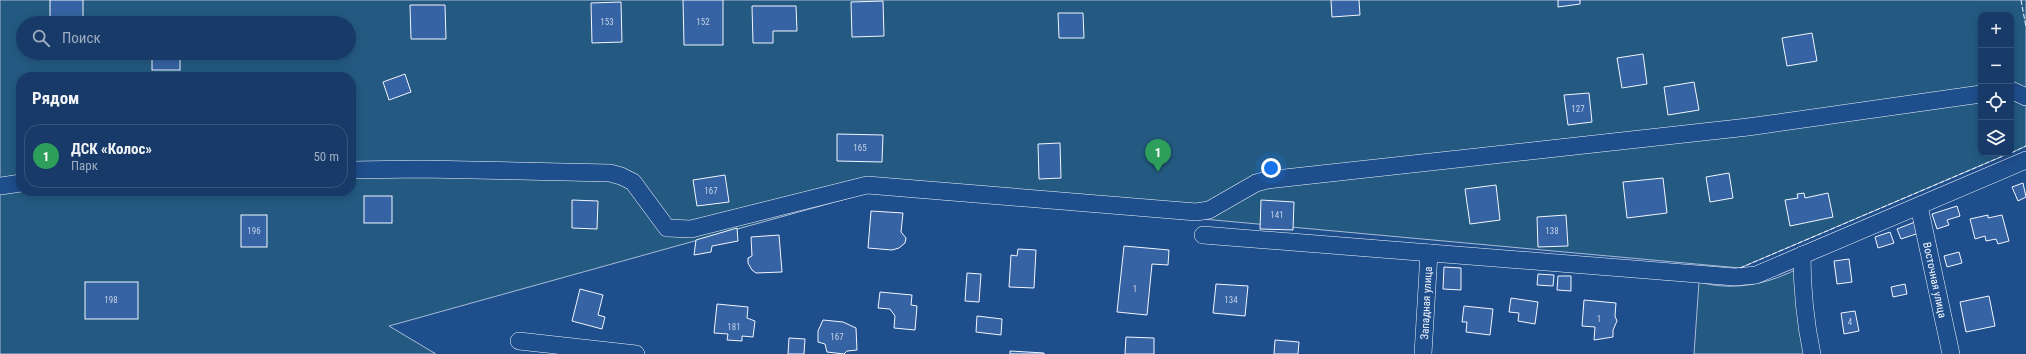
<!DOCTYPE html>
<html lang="ru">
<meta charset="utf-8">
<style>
body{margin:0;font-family:"Roboto Condensed",sans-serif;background:#244571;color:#f1f3f6}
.controls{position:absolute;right:12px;top:12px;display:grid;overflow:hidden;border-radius:8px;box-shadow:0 2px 10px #0003}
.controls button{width:36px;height:36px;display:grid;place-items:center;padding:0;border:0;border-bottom:1px solid #36547d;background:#173a69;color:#f1f3f6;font:20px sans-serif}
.you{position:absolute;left:1271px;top:168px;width:14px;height:14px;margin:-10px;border:3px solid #fff;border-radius:50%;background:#1a73e8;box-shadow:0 0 0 6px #1a73e833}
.badge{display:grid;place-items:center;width:26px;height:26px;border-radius:50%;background:#e69b98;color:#fff;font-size:13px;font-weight:700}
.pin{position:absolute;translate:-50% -33px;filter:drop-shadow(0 1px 2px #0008)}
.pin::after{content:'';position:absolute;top:21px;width:14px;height:12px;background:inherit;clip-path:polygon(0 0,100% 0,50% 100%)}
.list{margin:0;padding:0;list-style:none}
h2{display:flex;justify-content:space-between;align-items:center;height:52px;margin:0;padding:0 16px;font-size:17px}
h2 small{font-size:13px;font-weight:400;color:#9eadc0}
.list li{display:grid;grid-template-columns:26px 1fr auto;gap:12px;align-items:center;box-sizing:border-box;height:64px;margin:0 8px 8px;padding:0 8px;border:1px solid #36547d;border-radius:16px}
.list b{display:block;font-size:15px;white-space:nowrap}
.list p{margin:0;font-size:13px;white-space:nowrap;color:#9eadc0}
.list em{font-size:13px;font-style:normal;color:#9eadc0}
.icon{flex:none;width:22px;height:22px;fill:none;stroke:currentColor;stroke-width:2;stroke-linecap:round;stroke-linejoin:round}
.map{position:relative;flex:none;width:2026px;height:354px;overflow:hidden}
.search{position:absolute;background:#173a69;box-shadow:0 2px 10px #0003;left:16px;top:16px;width:340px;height:44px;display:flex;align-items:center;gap:10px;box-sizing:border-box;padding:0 14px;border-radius:22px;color:#9eadc0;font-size:15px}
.panel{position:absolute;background:#173a69;box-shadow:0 2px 10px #0003;left:16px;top:72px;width:340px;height:124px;border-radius:16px}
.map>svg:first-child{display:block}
</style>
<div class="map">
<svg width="2026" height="354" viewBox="0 0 2026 354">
<rect width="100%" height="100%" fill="#1f4e8c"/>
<g fill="#245a82" stroke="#a8bbd7" fill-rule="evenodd">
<path d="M0 0H2026V146L2011 153V15H1981V153H2010L1740 268 1137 213 867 193 389 326 436 354H0ZM23 23H349V53H23ZM21 77H351V191H21Z"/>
<path d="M1795 270 1805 354H1694L1699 282C1732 291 1765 285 1795 270Z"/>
</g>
<g fill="#3563a3" stroke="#f2f6ff">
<rect x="50" y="0" width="33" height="23"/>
<path d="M683 0H723V45H684Z"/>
<path d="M1331 0H1359L1360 15 1332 17Z"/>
<path d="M1558 0H1580V4L1558 7Z"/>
<path d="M883 1 884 36 852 37 851 2Z"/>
<path d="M621 2 622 42 592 43 591 3Z"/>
<path d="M410 5H445L446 39H411Z"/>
<path d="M752 6H796L797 31H773V43H753Z"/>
<path d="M1058 13H1083L1084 38H1059Z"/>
<path d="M1812 33 1817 61 1787 66 1782 38Z"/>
<rect x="152" y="53" width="28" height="17"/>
<path d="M1643 54 1647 84 1622 88 1617 58Z"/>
<path d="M405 74 411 92 389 100 383 82Z"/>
<path d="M1694 82 1699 110 1668 115 1664 87Z"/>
<path d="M1589 93 1592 122 1568 125 1564 95Z"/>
<path d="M837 134 883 135 882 162 837 161Z"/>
<path d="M1060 143 1061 178 1039 179 1038 144Z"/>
<path d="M1729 173 1733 198 1710 202 1706 177Z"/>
<path d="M725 175 729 202 697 206 693 180Z"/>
<path d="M1663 178 1667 213 1627 218 1623 182Z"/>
<path d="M2023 183 2026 197 2018 201 2012 187Z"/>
<path d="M1496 185 1500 220 1470 224 1465 189Z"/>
<path d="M1804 193 1805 198 1828 193 1833 217 1790 226 1785 200 1798 198 1797 194Z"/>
<rect x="364" y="196" width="28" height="27"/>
<path d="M572 200 598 201 597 229 572 228Z"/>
<path d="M1261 200 1294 202 1293 230 1260 229Z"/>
<path d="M1957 206 1960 216 1947 220 1949 225 1937 229 1932 214Z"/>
<path d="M871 211 903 213 901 232 906 238 905 243 899 248 892 250 868 248Z"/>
<rect x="241" y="215" width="26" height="32"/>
<path d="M1566 215 1568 246 1538 247 1537 217Z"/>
<path d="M1988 215V218L2002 215 2009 241 1998 244 1996 239 1986 241 1985 236 1975 239 1970 219Z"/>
<path d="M1915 222 1919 233 1901 239 1897 229Z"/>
<path d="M737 228 738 241 712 246 711 252 694 255 696 240Z"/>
<path d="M1890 232 1894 243 1878 248 1875 237Z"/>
<path d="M779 235 782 272 756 273 752 270 748 263V258L752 256 751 237Z"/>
<path d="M1124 246 1169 250 1168 265 1152 264 1147 315 1117 312Z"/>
<path d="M1018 249 1036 250 1034 288 1009 287 1011 255 1017 256Z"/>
<path d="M1959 252 1962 263 1947 267 1944 256Z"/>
<path d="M1849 259 1852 282 1837 284 1834 261Z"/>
<path d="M1444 267 1461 268V290L1443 289Z"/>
<path d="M967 273 981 274 979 302 965 301Z"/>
<path d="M1538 274 1554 275 1553 286 1537 285Z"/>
<path d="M1558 276H1571V291L1557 290Z"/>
<rect x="85" y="282" width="53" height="37"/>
<path d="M1216 284 1248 286 1245 316 1213 313Z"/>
<path d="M1905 284 1907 294 1893 297 1891 287Z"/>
<path d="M580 289 603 295 598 315 605 317 602 329 572 321Z"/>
<path d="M880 292 912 295 911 305 917 306 915 330 894 328 895 316 890 309 878 308Z"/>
<path d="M1989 296 1995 326 1966 332 1960 302Z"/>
<path d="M1511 298 1538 302 1535 324 1518 321 1519 313 1509 312Z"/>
<path d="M1584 300 1616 303 1615 316 1617 321 1613 330V337L1594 340 1595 327 1582 326Z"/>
<path d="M717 304 748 307 747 318 755 321 753 337 742 336V341L727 340 728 334 714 333Z"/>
<path d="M1464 306 1493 309 1490 335 1466 332 1467 322H1462Z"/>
<path d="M1855 311 1859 331 1844 334 1841 313Z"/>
<path d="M977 316 1002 319 1001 335 976 332Z"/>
<path d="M823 320 843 322 856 328 857 350 847 351 844 354 827 352 825 344 818 342V331Z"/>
<path d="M1126 337 1154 338V354H1125Z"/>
<path d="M789 338 805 339 804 354H788Z"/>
<path d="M1275 340 1299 342 1298 354H1274Z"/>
<path d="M1010 351 1044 353V354H1010Z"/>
</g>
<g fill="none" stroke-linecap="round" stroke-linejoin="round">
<g stroke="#f2f6ff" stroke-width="18">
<g id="minor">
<path d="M2011 90 2026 97"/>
<path d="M351 170 422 169 610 173 621 176 633 182 667 228 691 229 867 185 1196 212 1209 210 1256 183 1267 180 1748 127 1981 94"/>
<path d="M0 186 21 183"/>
<path d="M1919 206 1951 354"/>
<path d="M1203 235 1735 277 1756 275 2026 160"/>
<path d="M1802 255C1802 288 1805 321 1812 354"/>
<path d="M519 341 636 354"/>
<path d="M1423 354 1429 253"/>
</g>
</g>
<use href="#minor" stroke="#1f4e8c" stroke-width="17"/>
<g stroke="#f2f6ff" stroke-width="1" stroke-dasharray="5 2" stroke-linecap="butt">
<path d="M2021 0 2026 27"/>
<path d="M2011 153 2026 146"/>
<path d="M1740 268 2010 153"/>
</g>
</g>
<g text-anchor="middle" stroke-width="3" stroke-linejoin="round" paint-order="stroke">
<g font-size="9" fill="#c3d1e8">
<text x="607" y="25">153</text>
<text x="703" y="25">152</text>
<text x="1578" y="112">127</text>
<text x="860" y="151">165</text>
<text x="711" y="194">167</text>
<text x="1277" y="218">141</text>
<text x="254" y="234">196</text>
<text x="1552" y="234">138</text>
<text x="1135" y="292">1</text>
<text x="111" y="303">198</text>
<text x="1231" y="303">134</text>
<text x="1599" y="322">1</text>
<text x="1850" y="325">4</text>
<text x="734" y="330">181</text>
<text x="837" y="340">167</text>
</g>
<g font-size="11" fill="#f2f6ff" stroke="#1f4e8c">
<text transform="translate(1935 280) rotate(78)" y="4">Восточная улица</text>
<text transform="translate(1426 303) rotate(-87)" y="4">Западная улица</text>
</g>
</g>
</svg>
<div class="controls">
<button>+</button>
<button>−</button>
<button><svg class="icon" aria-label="locate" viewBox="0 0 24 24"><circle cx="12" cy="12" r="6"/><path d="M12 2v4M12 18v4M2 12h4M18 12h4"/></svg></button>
<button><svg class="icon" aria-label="layers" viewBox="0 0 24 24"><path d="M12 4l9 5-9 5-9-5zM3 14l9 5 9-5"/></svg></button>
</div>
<div class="you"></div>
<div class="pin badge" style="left:1158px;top:172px;background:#2e9e5b">1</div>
<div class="search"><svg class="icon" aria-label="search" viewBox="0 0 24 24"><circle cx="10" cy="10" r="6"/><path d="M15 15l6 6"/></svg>Поиск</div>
<section class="panel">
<h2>Рядом<small></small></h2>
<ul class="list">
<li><span class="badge" style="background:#2e9e5b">1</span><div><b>ДСК «Колос»</b><p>Парк</p></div><em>50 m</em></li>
</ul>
</section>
</div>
